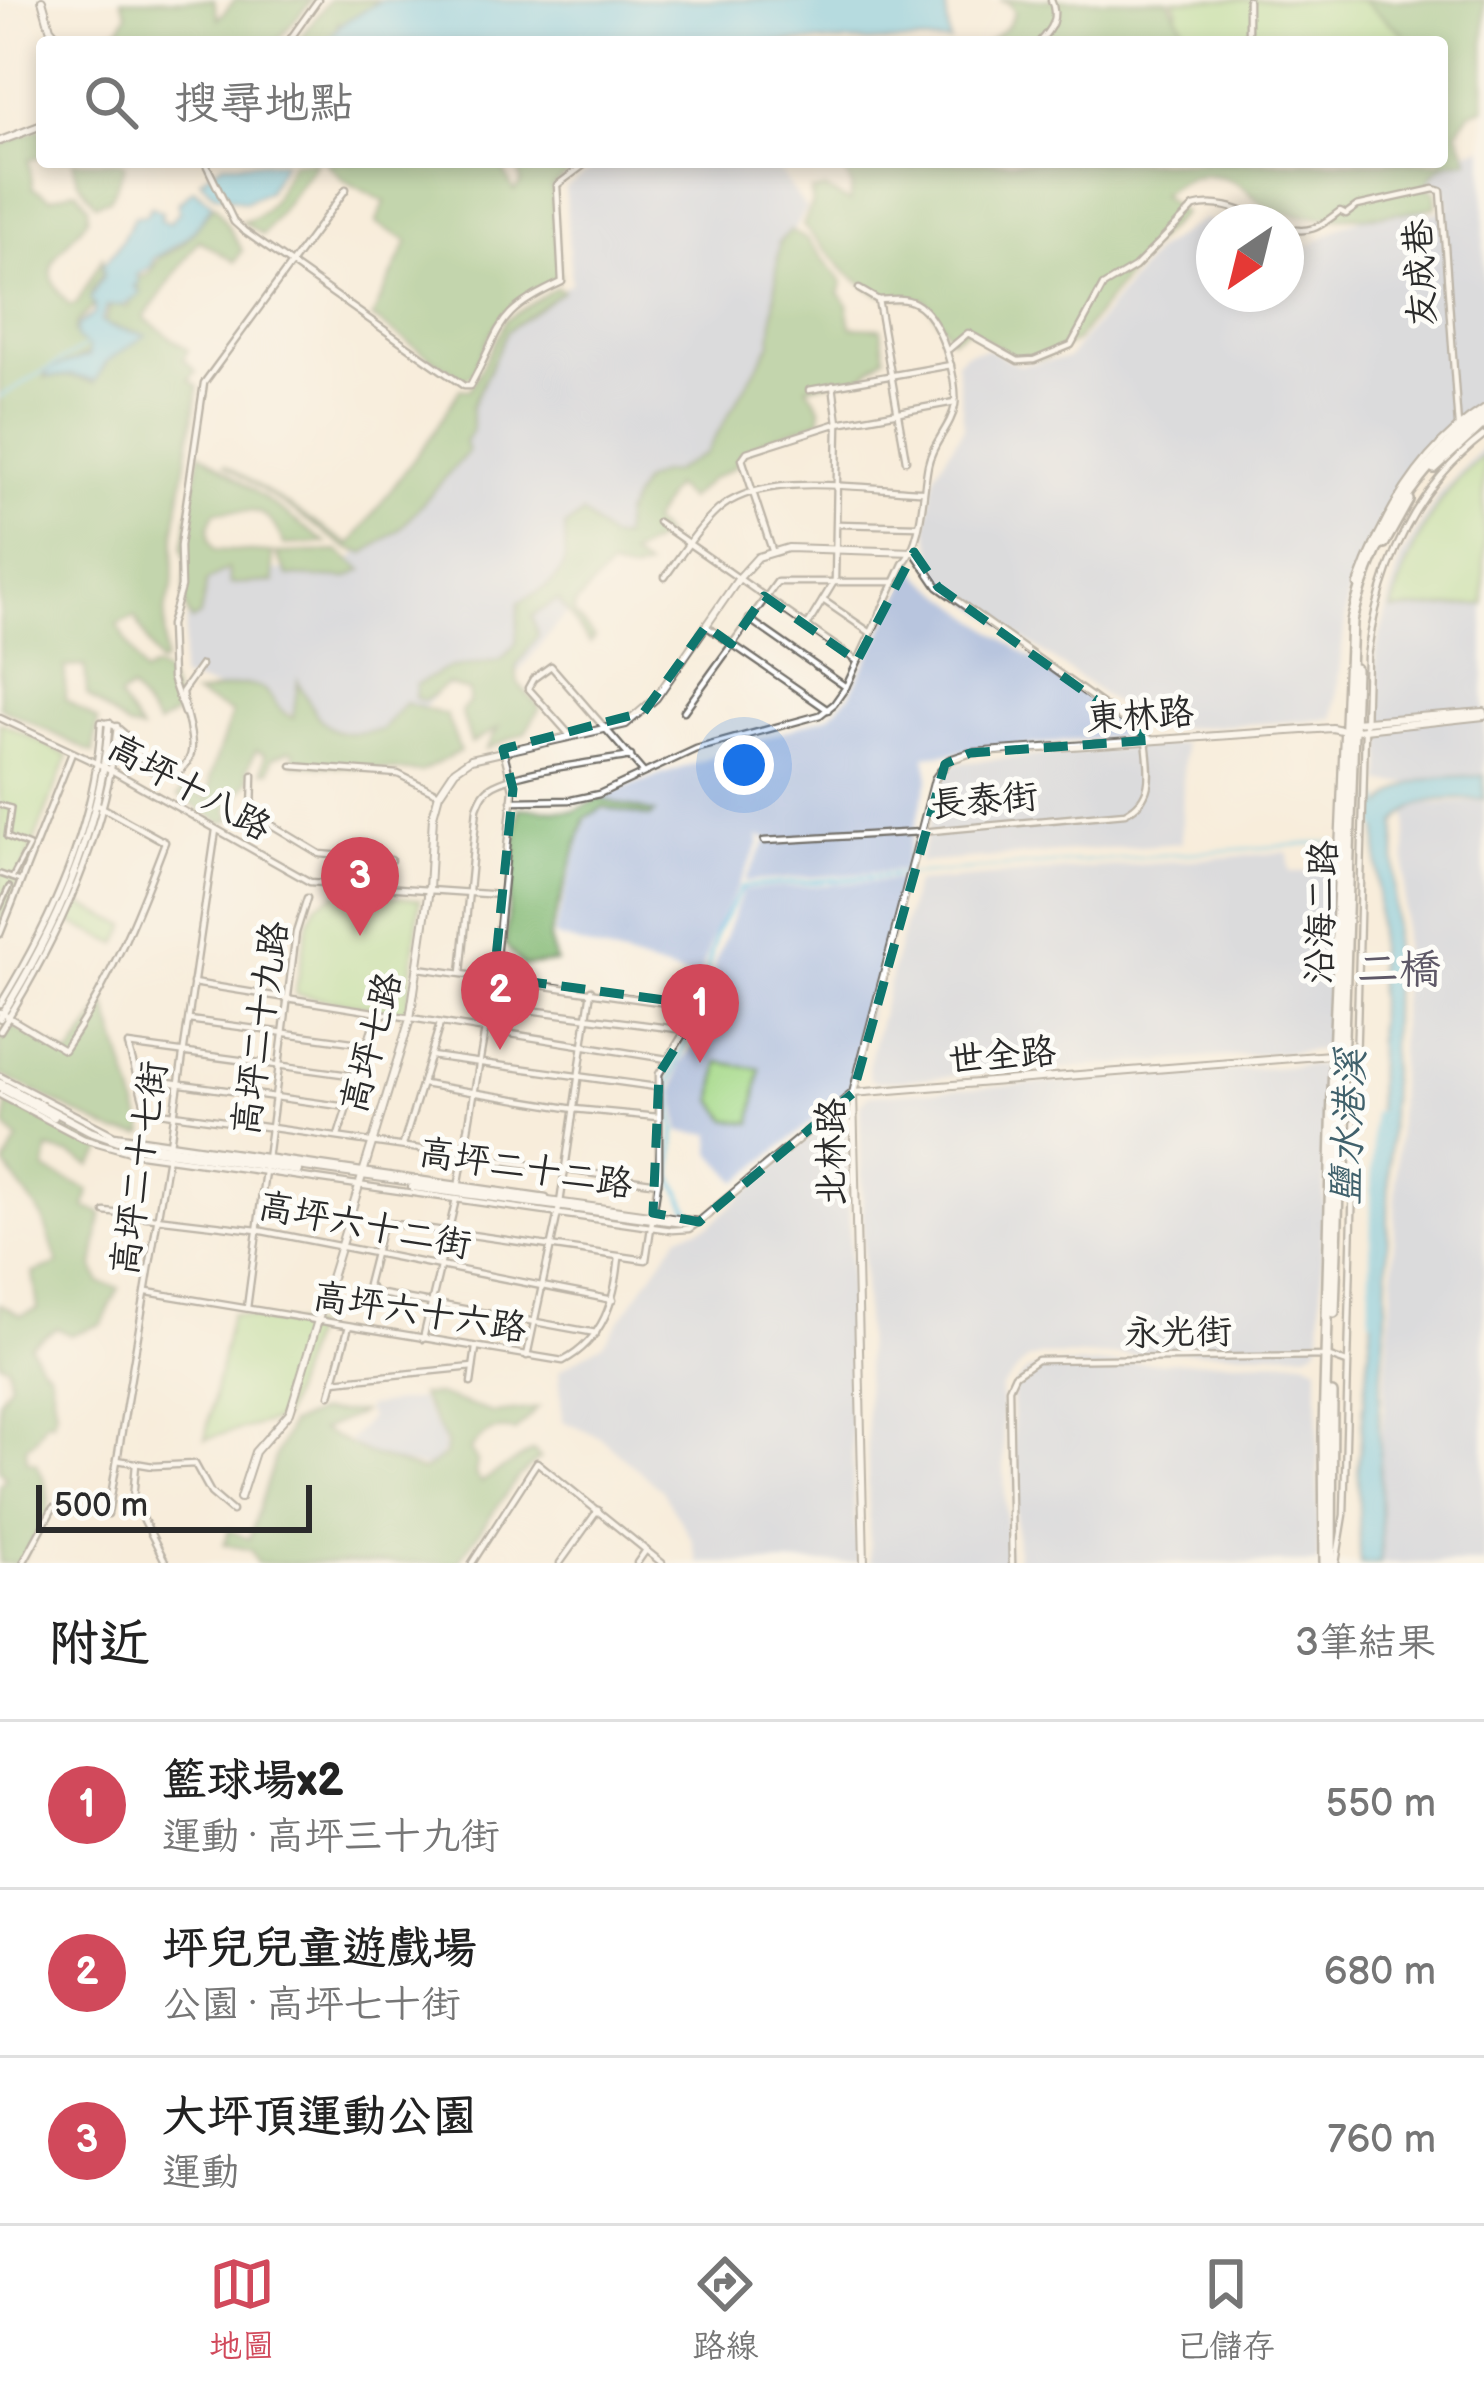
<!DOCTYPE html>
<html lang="zh-TW">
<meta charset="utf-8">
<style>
body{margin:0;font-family:"Balsamiq Sans","LXGW WenKai TC",sans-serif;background:#f6f6f6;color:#222}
.compass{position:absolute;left:1196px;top:204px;width:108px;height:108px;border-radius:50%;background:#fff;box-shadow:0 6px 18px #0003;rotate:215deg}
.scale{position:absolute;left:36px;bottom:30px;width:276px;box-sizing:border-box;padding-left:12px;border:6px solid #2b2b2b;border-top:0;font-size:33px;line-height:42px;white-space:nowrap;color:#2b2b2b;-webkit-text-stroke:9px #fdfcf7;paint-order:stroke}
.you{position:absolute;left:744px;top:765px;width:42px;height:42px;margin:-30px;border:9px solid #fff;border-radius:50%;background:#1a73e8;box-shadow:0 0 0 18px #1a73e833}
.badge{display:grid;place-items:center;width:78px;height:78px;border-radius:50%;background:#d1495b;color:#fff;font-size:39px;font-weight:700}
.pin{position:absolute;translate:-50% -99px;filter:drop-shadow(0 3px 6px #0008)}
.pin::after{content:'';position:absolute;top:63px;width:42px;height:36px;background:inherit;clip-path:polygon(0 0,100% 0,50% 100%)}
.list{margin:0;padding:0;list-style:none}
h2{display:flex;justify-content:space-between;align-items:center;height:156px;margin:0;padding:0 48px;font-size:51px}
h2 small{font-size:39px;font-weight:400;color:#767676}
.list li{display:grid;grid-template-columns:78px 1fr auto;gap:36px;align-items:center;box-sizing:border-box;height:168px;padding:0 48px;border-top:3px solid #e0e0e0}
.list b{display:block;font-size:45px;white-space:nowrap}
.list p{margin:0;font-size:39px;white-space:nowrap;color:#767676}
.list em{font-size:39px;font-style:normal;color:#767676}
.icon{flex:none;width:66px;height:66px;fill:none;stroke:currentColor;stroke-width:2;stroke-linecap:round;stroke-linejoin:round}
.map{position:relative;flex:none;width:1484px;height:1563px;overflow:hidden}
.search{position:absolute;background:#fff;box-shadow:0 6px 18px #0003;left:36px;right:36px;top:36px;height:132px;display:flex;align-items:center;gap:30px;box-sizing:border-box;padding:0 42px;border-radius:12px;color:#767676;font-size:45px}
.sheet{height:660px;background:#fff}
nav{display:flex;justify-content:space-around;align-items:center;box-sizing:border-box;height:168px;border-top:3px solid #e0e0e0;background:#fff;font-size:33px;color:#767676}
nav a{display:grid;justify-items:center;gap:6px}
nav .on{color:#d1495b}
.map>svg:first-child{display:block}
</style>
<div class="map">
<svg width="1484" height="1563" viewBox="0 0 1484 1563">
<rect width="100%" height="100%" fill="#fdfcf7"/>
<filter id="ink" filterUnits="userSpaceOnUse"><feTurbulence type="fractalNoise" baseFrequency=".00833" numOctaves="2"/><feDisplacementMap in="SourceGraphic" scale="24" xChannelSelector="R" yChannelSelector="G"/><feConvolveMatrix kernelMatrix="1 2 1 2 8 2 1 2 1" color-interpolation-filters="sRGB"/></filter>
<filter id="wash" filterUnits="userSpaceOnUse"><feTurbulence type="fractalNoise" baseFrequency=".004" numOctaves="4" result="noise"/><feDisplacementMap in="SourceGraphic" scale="48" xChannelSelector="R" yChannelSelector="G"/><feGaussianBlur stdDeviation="2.7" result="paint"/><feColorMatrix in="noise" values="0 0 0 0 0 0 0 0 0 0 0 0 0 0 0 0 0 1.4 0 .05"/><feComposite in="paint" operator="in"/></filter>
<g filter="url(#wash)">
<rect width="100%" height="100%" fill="#f8eddb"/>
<g fill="#b8c5de">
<path d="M1484 147V402L1433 442 1394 493 1362 558 1348 596 1334 719 1153 730 940 580 927 527 935 473 964 427 956 361 967 352 988 349 1018 365 1068 358 1157 249 1203 219 1214 222V294H1286V242L1311 245 1342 226 1377 213 1404 208 1435 213 1448 208 1443 186H1430L1426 178 1442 162V156Z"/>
<path d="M603 162H773L806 209 786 247 788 343 706 462 674 480 518 673 442 688 393 743 302 720 268 702 180 678 192 574 345 568 454 442 509 320 571 283 565 188Z"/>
<path d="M1484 445V776L1416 781V805L1484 801V1563H1378L1376 1513 1393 1281 1408 783H1381L1383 732 1375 655 1401 558 1440 493Z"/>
<path d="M915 567 921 577 991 630 1139 734 925 756 929 777 903 871 744 882 768 839 758 836 760 843 712 938 699 980 554 936 586 820 599 810 639 808 599 797 829 716 849 696Z"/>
<path d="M1184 743 1182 843 919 863 942 777 955 763Z"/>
<path d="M1288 852 1290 872 1333 871 1329 1038 1319 1050 876 1082 870 1079 868 1066 915 882Z"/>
<path d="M902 879 850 1090 738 1182 711 1152 712 1134 680 1132 674 1092 680 1064 706 1026 714 966 743 890Z"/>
<path d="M1310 1065 1320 1066 1327 1077 1320 1341 1316 1348 1308 1352H1154L1153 1355 1039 1356 1027 1360 1001 1389 1008 1563H870L860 1104 864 1099 869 1095Z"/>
<path d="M828 1120 842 1122 848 1132 853 1494 858 1563H698L691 1538 662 1491 600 1437 562 1421 559 1370 604 1343 679 1235 710 1225Z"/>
<path d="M1306 1359 1318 1366V1563H1017L1012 1395 1014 1385 1027 1371 1043 1365Z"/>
<path d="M419 1399 442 1439 444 1450 434 1464 424 1467 370 1456 349 1441 370 1417 365 1410 367 1406Z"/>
</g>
<g fill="#a5d989" stroke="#68825a" stroke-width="3">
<path d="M1173 0H1372L1415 42H1162L1178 10Z"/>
<path d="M1484 455V604L1392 610C1407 552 1436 494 1484 455Z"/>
<path d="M0 722 68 756 0 927Z"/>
<path d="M340 892 420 899 407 1013 295 994 309 920 317 904Z"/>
<path d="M77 903 127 926 118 944 69 922Z"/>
<path d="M719 1062 760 1069 752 1123 728 1120 714 1100Z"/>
<path d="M231 1314 313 1327 283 1418 205 1439Z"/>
</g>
<g fill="#84b975" stroke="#587250" stroke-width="3">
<path d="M121 0H214L218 19 235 0H312L276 42H95L121 26 127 14Z"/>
<path d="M329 0H376L358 28 338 22 335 41 298 42Z"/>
<path d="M1000 0H1168L1191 40 988 42 1007 27 1015 12 1008 2Z"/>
<path d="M1362 0H1484V108L1470 113 1457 131 1469 160C1446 161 1434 166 1426 188L1436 191V207C1387 217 1335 222 1285 213 1267 210 1259 201 1246 190 1217 167 1186 173 1161 195L1183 213 1151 245 1076 341 1043 358 1018 359 968 329 952 339 925 300 878 294 848 274 803 226 812 202 811 191 826 189 849 202 852 187 844 169C868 160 888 160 912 167L923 162H1442V42H1399L1404 34Z"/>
<path d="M42 128V156L29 160 33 188 51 198 76 190 88 206V218C64 253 30 262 70 306L77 303 102 258V275L91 291 93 307 77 322 74 332 91 345 92 353 79 358 81 366 44 371 45 378 71 376 94 383 110 357 136 339 139 333 104 324 112 302 127 308 139 288 133 281 149 274 160 257C191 245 193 228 215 205L242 250 235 262 199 240 144 318 188 350 183 359 196 371 189 379 198 387 175 529 173 585 165 610 164 662 159 664 135 617 117 624 144 674 154 668 165 673 180 711 158 725 131 689 119 698 141 731 128 728 87 695 85 666 65 667V699L98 721 93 753 0 707V145Z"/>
<path d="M73 162H120L125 166 110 199 95 204 78 181Z"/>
<path d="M292 162H317L263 235 242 222C271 217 280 187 292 162Z"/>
<path d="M325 162H499L514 191 521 183 518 162H582L552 187 560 278C499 310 499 312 472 375L463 379 372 318 408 241 376 223 385 202 344 180Z"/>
<path d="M790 231 807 239 843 283 839 293 847 304 851 327 881 328 885 356 861 377 807 386 820 407 821 420 762 441 741 454 735 467 710 480 688 499 673 486 651 522 665 536 630 556 646 568 632 573 609 568 575 605 574 614 595 637 590 643 558 600 532 616 538 636 516 667 518 683 540 708 525 733 486 749 498 728 471 743 461 711 469 703V691L447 684 425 701 415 698 416 685 446 669 501 660 516 644 519 602C563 579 567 576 565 526L583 514 610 539 622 538 624 516 642 482 661 473 673 472 706 453 771 343 779 242Z"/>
<path d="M557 287 563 291 507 331 472 406V431L465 442 468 452 400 529 365 553 349 549 224 464 350 545 431 436 460 389 470 390 506 320Z"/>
<path d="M200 452 326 543 284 545C267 504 257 512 216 511 208 523 206 539 215 550L272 553 274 582 230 584 228 569 207 581 200 616 192 621C175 596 193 573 183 548Z"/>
<path d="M338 551 363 570 347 578 288 576 276 553Z"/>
<path d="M298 681C322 729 328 739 382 730L405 703 446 715 460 751 421 772 294 764V752L290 750 273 757 270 771H263L265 754 256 750 248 768 250 779 227 809 232 819 223 823 178 796 184 788 209 799 210 777 232 713 195 695C215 692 247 677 264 690 276 700 278 712 293 718Z"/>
<path d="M600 799 654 813 649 817 604 807 585 818 549 939 556 962 523 966 505 945 519 808 574 811Z"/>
<path d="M106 1004 145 1133 142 1135 116 1133 0 1074V1041L10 1025 69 1057Z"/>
<path d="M7 1103 105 1148 91 1166 71 1155 48 1149 45 1170 89 1190 85 1208 102 1213 93 1267 100 1283 119 1288 102 1324 70 1335 57 1328 30 1345 41 1365 49 1371 56 1410 52 1421H46L34 1441 26 1446 27 1461 36 1463C62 1511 43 1521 20 1563H0V1486L6 1478 0 1469V1400L10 1382 8 1366 0 1362V1304L21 1315 38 1309 33 1273 58 1264 43 1218 5 1165 18 1140 6 1127Z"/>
<path d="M420 1395H438L493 1413 538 1408 515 1431C492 1427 484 1432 470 1450L477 1461 475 1475 481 1482 533 1451 540 1458 519 1476 457 1563H257L251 1550 224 1544 229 1530 249 1539 276 1455 290 1424 319 1412H363L321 1430 369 1454 423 1471 445 1455 446 1443Z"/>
</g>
<g fill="#66c5e4" stroke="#487888" stroke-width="3">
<path d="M382 0H945L950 42H326L341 24Z"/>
<path d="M284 162 268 191 245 202 214 194 200 180 223 163Z"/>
<path d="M194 189 212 203C196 232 184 242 154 258L150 267 137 275 139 284 134 286 141 293 123 305 107 306 101 321 110 327 146 335 106 362 95 381 72 375 49 377 46 373 50 369 89 356 88 346 77 339C73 324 83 322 94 314L95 306 90 299 103 276V264L116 250 135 216 146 215 151 206 162 212 161 220 169 223 179 212 178 203Z"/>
<path d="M1484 775V799C1451 800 1417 794 1396 823L1386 1320 1379 1414 1381 1554 1380 1563H1360L1358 1470 1377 1268 1378 815C1398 773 1443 778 1484 775Z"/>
</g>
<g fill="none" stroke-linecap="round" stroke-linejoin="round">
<g stroke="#66c5e4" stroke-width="3">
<path d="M0 397 86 346"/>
<path d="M692 1215 672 1177 675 1130 669 1086 700 1002 716 932 742 887 1334 842"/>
</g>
<g stroke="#66c5e4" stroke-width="8">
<path d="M1378 824V800"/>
<path d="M1373 1316 1376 1115"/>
</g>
</g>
</g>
<g filter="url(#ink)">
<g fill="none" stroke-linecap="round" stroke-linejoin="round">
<g stroke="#736f69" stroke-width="8">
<g id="pedestrian">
<path d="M0 805 11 808 7 837 29 846 12 878"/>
<path d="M0 874 20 881"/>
<path d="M0 907 9 887"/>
</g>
</g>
<g stroke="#736f69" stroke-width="9">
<g id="minor">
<path d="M1248 0V32"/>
<path d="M288 42 318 0"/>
<path d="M1039 42C1051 29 1059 18 1051 0"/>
<path d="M205 162 234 222 244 231 464 386H470C504 325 492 314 562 282L557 185 588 162"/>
<path d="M1286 228C1312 235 1321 225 1340 211L1346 214 1357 206 1434 189 1441 191 1458 426"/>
<path d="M859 289 878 300"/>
<path d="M878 300 906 460"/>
<path d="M949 349 968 333 1018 361 1034 360 1071 345 1103 286 1135 267 1194 207C1220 199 1245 213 1269 222"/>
<path d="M809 390 951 365"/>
<path d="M658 522 857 661"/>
<path d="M838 524 917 526"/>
<path d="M772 550 742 459 747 452 838 423 955 402"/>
<path d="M914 552 938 587 1152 740"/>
<path d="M665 577C681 555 697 529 718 510 762 470 865 489 921 491"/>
<path d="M1357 585C1382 516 1420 449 1484 408"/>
<path d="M823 600 871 633"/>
<path d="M749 619 846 687"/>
<path d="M706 626 828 710"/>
<path d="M807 626 835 580 838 423 833 385"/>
<path d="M684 711 777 582H895"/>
<path d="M184 713 172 678 170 625 181 587 180 546 204 383 346 189"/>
<path d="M0 718 113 771 310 882 502 895"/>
<path d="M569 734 528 688 533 679 551 666 643 772"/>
<path d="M292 766 398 774 439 794"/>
<path d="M253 775 252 813 320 854 391 860"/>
<path d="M511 801 571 800 599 794 696 749 820 715 834 704 846 687 903 564C923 540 922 496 928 465 932 443 952 426 955 405 958 378 941 317 915 303 904 297 891 299 878 300"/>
<path d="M764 841 921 832 1125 813C1156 798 1149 770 1146 740"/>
<path d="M0 934 72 753"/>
<path d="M1334 950 1346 668"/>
<path d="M419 968 694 1007V1016L659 1074V1176L646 1260 388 1223 382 1226 367 1285 376 1293 596 1333"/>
<path d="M461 973 477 808C481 798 484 790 494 785 525 769 594 763 631 756"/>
<path d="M193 983 667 1059"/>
<path d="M0 1005C53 918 96 824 101 722 129 726 133 750 150 770L177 773C206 753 184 721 182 692L201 665"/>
<path d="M490 1005 685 1030"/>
<path d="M0 1012 64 1050C109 985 137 916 165 842L96 804"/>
<path d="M189 1020 367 1044"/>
<path d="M0 1031C58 939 107 835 117 726"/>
<path d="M431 1056 656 1087"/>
<path d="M0 1076 114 1135 546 1198"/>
<path d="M357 1076 128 1045 146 1110 658 1183"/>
<path d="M139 1078 347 1107"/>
<path d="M423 1084 574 1109 658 1117"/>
<path d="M0 1095 84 1139 134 1153 672 1230 689 1229 699 1222"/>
<path d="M338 1136 376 1016"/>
<path d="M170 1144 216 830"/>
<path d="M403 1145 440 1024"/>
<path d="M267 1159 296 933 307 898"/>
<path d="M459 1182 494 977 513 789 503 749"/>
<path d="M105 1212 257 1230 613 1300"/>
<path d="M147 1292 563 1361C603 1340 615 1300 619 1258"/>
<path d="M247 1308 265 1171"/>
<path d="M423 1339 456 1199"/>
<path d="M527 1356 560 1203 591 990"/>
<path d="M334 1381 473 1367"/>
<path d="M471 1383 476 1348"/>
<path d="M330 1395 349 1326"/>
<path d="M117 1460 153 1466 195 1464 211 1493 232 1511"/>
<path d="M136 1464 133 1499 166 1563"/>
<path d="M108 1514 168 1156"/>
<path d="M23 1563 53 1508"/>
<path d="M472 1563 537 1462 662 1563"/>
<path d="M560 1563 598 1510"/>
<path d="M637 1563 646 1550"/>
<path d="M1012 1563 1009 1388 1015 1375 1037 1360 1327 1356 1347 1363"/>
<path d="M1336 1563 1344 1515 1367 656C1379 570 1413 489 1484 435"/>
</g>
</g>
<g stroke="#736f69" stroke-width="10">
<g id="tertiary">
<path d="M42 0 50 28 62 42"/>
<path d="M0 141 42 125"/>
<path d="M1353 722 1484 712"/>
<path d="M0 1018C56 929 101 829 109 723"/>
<path d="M0 1083 90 1131 118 1141 699 1222"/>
<path d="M0 1088 54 1117"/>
<path d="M826 1115 843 1118 853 1129"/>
<path d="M145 1149 298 1171"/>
<path d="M412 1187 690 1224"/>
<path d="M699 1222 853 1093 1356 1053"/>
<path d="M240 1498 255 1452 290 1412 410 1019 429 889 433 816 439 794 455 770 471 759 626 724 656 698 739 578 758 557 788 548 914 552"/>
<path d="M864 1563 853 1093 935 779 949 760 970 753 1332 728 1346 731 1484 716"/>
</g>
</g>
<g stroke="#736f69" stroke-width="14">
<g id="primary">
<path d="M1434 468 1484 422"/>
<path d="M1384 543 1408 500"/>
<path d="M1334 1312 1355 669"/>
<path d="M1325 1563 1324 1431 1334 1055 1352 621C1372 536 1415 468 1484 413"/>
<path d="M1331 1563 1332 1394"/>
</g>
</g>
<use href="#pedestrian" stroke="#fff" stroke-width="3"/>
<use href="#minor" stroke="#fff" stroke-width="4.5"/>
<use href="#tertiary" stroke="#fff" stroke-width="6"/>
<use href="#primary" stroke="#fff" stroke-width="9"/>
</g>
</g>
<path d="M0 0H1484V1563H0ZM914 552 938 587 1152 740 970 753 945 764 853 1093 699 1222 653 1213 659 1074 702 1005 494 977 513 789 503 749 644 712 706 626 731 644 764 596 857 661Z" fill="#f8eddb" fill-opacity=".55" fill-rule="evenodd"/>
<path fill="none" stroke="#0f766e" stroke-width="9" stroke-dasharray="24 15" stroke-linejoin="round" d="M914 552 938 587 1152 740 970 753 945 764 853 1093 699 1222 653 1213 659 1074 702 1005 494 977 513 789 503 749 644 712 706 626 731 644 764 596 857 661Z"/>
<g text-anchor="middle" stroke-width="10" stroke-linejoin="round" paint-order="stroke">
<g font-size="36" fill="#2b2b2b" stroke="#fdfcf7">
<text transform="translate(1419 273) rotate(-93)" y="13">友成巷</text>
<text transform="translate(1140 714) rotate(-4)" y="13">東林路</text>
<text transform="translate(190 786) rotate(29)" y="13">高坪十八路</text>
<text transform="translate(984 799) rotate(-5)" y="13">長泰街</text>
<text transform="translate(1320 912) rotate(-88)" y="13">沿海二路</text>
<text transform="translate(259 1028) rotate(-82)" y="13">高坪二十九路</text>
<text transform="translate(370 1042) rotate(-75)" y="13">高坪七路</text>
<text transform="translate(1002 1054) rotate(-5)" y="13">世全路</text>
<text transform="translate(830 1152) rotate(-90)" y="13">北林路</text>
<text transform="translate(526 1167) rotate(9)" y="13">高坪二十二路</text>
<text transform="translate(138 1168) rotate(-82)" y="13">高坪二十七街</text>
<text transform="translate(365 1224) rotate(11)" y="13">高坪六十二街</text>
<text transform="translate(420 1311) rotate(9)" y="13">高坪六十六路</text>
<text transform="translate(1178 1331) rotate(-1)" y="13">永光街</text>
</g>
<g font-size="39" font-style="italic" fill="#40616c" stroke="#fdfcf7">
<text transform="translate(1347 1127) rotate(-88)" y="14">鹽水港溪</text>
</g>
<g font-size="42" fill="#5e5867" stroke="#fdfcf7">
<text x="1399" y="983">二橋</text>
</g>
</g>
</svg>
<svg class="compass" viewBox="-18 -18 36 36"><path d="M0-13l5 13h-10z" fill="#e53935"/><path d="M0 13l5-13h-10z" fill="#767676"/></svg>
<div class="scale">500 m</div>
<div class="you"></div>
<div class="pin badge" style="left:700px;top:1063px">1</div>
<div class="pin badge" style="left:500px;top:1050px">2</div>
<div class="pin badge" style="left:360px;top:936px">3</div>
<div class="search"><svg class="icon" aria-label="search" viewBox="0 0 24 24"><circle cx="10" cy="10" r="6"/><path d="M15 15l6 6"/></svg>搜尋地點</div>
</div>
<section class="sheet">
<h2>附近<small>3筆結果</small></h2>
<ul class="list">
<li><span class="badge">1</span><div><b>籃球場x2</b><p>運動 · 高坪三十九街</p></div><em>550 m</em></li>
<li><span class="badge">2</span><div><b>坪兒兒童遊戲場</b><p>公園 · 高坪七十街</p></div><em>680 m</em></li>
<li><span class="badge">3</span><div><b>大坪頂運動公園</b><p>運動</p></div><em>760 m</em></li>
</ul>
</section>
<nav>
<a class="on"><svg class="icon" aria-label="map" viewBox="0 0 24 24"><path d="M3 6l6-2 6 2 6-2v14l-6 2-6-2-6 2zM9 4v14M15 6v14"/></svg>地圖</a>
<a><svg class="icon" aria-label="directions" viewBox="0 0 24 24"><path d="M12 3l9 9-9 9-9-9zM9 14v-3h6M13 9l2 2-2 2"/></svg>路線</a>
<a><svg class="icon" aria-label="saved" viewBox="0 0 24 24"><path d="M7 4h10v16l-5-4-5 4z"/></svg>已儲存</a>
</nav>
